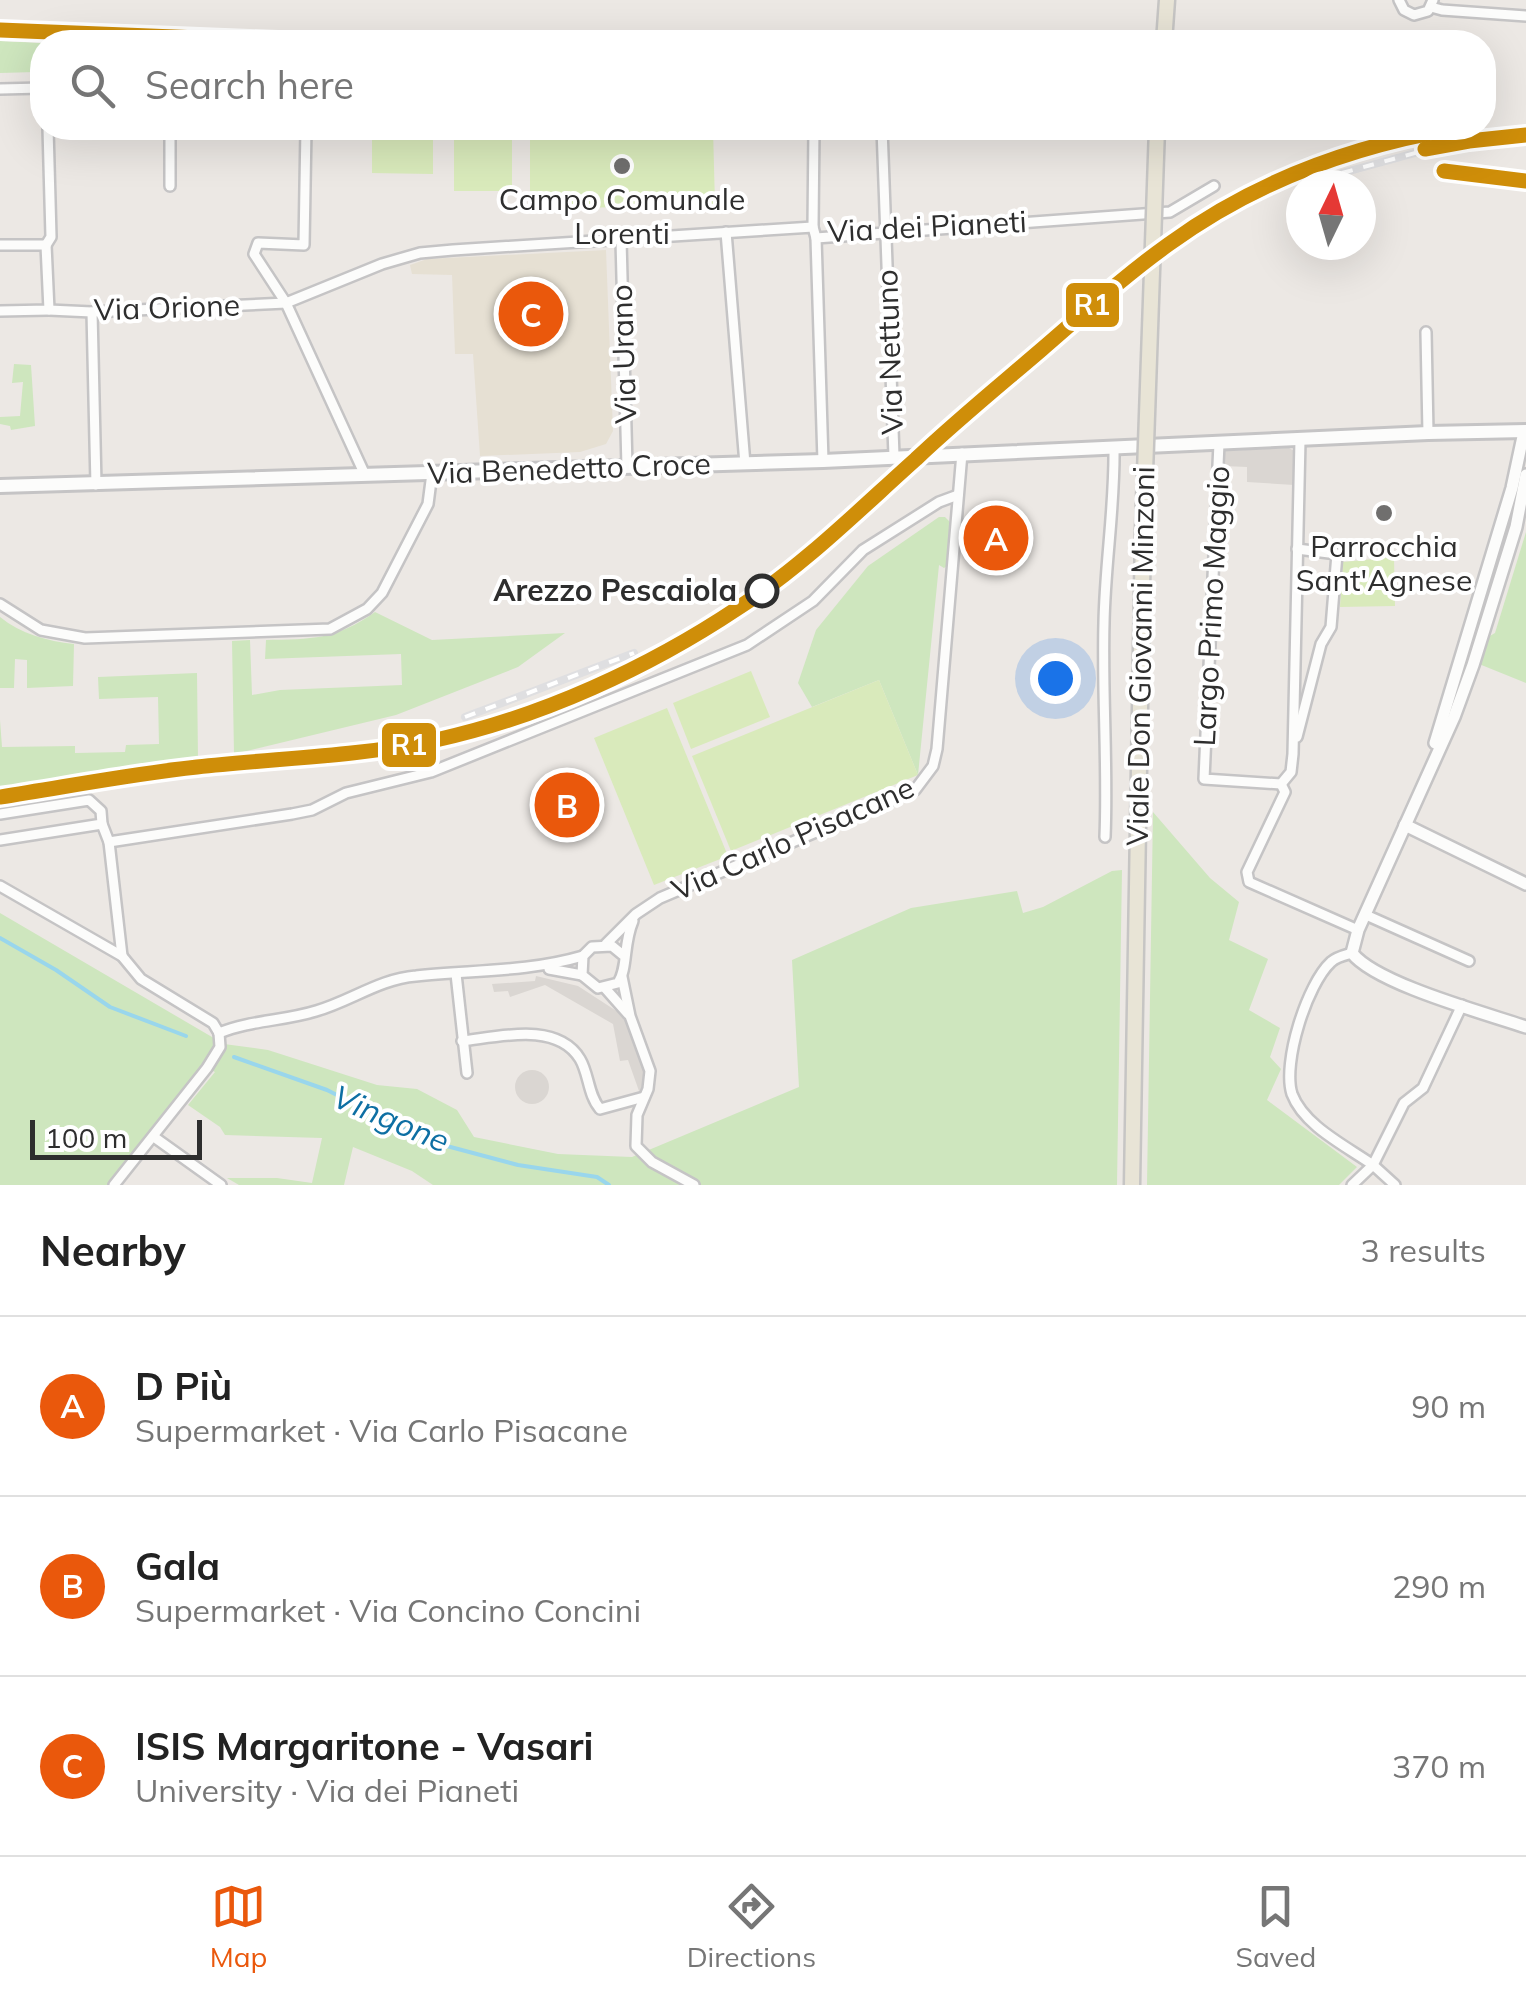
<!DOCTYPE html>
<meta charset="utf-8">
<style>
body{margin:0;font-family:Mulish,sans-serif;background:#f6f6f6;color:#222}
.compass{position:absolute;left:1286px;top:170px;width:90px;height:90px;border-radius:50%;background:#fff;box-shadow:0 10px 40px #0002;rotate:5deg}
.scale{position:absolute;left:30px;bottom:25px;width:172px;box-sizing:border-box;padding-left:10px;border:5px solid #2e2e2e;border-top:0;font-size:28px;line-height:35px;white-space:nowrap;color:#2e2e2e;-webkit-text-stroke:8px #fff;paint-order:stroke}
.you{position:absolute;left:1055px;top:678px;width:35px;height:35px;margin:-25px;border:8px solid #fff;border-radius:50%;background:#1a73e8;box-shadow:0 0 0 15px #1a73e833}
.badge{display:grid;place-items:center;width:65px;height:65px;border-radius:50%;background:#ea580c;color:#fff;font-size:32px;font-weight:700}
.pin{position:absolute;translate:-50% -50%;border:5px solid #fff;box-shadow:0 2px 10px #0006}
.list{margin:0;padding:0;list-style:none}
h2{display:flex;justify-content:space-between;align-items:center;height:130px;margin:0;padding:0 40px;font-size:42px}
h2 small{font-size:32px;font-weight:400;color:#767676}
.list li{display:grid;grid-template-columns:65px 1fr auto;gap:30px;align-items:center;box-sizing:border-box;height:180px;padding:0 40px;border-top:2px solid #e0e0e0}
.list b{display:block;font-size:38px;white-space:nowrap}
.list p{margin:0;font-size:32px;white-space:nowrap;color:#767676}
.list em{font-size:32px;font-style:normal;color:#767676}
.icon{flex:none;width:55px;height:55px;fill:none;stroke:currentColor;stroke-width:2;stroke-linecap:round;stroke-linejoin:round}
.map{position:relative;flex:none;width:1526px;height:1185px;overflow:hidden}
.search{position:absolute;background:#fff;box-shadow:0 10px 40px #0002;left:30px;right:30px;top:30px;height:110px;display:flex;align-items:center;gap:25px;box-sizing:border-box;padding:0 35px;border-radius:40px;color:#767676;font-size:38px}
.sheet{height:670px;background:#fff}
nav{display:flex;justify-content:space-around;align-items:center;box-sizing:border-box;height:140px;border-top:2px solid #e0e0e0;background:#fff;font-size:28px;color:#767676}
nav a{display:grid;justify-items:center;gap:5px}
nav .on{color:#ea580c}
.map>svg:first-child{display:block}
</style>
<div class="map">
<svg width="1526" height="1185" viewBox="0 0 1526 1185">
<rect width="100%" height="100%" fill="#ece8e4"/>
<path fill="#e6e0d3" d="M606 250 613 431 606 444 580 452 480 456 473 354H455L452 275 412 274 410 265 427 259Z"/>
<g fill="#cee6be">
<path d="M0 41 42 43V81H37L36 72 0 73Z"/>
<path d="M14 364 31 365 35 426 11 430 10 426 0 424V417L20 416 23 382 12 383Z"/>
<path d="M939 517H945L951 523 948 565 944 568 939 565 918 775 879 680 812 707 798 683 816 630 868 566Z"/>
<path d="M1526 532V683L1479 664 1488 637 1495 633Z"/>
<path d="M375 612 432 640 565 633 518 667 396 715 234 754 232 641 250 640 252 695 280 690 402 685 401 654 265 659 266 640C312 639 335 640 375 612Z"/>
<path d="M0 617C21 634 47 641 74 644L73 686 27 688V660L15 659 14 688H0Z"/>
<path d="M197 673 198 759 0 790V720L2 747 75 746V753L125 752 126 745 159 744 158 697 99 699 98 677Z"/>
<path d="M1153 812 1210 878 1239 902 1229 940 1268 959 1249 1010 1280 1028 1270 1057 1281 1069 1267 1100 1357 1167 1339 1185H1147Z"/>
<path d="M1122 870 1117 1185H433L412 1171 353 1147 344 1185H239L227 1178H277L312 1183 322 1138 225 1135 220 1127 188 1105 215 1072 207 1068 112 1185H0V913L224 1044 268 1050 377 1085 417 1089 457 1110 474 1137 558 1154 632 1157 799 1087 792 960 911 908 1017 891 1023 913 1043 907 1112 871Z"/>
</g>
<g fill="#d9eabb">
<path d="M372 128H433V174L372 173Z"/>
<rect x="454" y="128" width="58" height="63"/>
<path d="M530 128H713L715 205 530 209Z"/>
<path d="M1394 557 1395 606 1340 607 1343 562Z"/>
<path d="M751 671 770 717 691 749 673 703Z"/>
<path d="M879 680 918 775 731 851 692 756Z"/>
<path d="M667 708 728 856 654 885 594 738Z"/>
</g>
<g fill="#dad6d2">
<path d="M1289 448 1296 452 1294 485 1247 482V467L1224 466 1225 451Z"/>
<path d="M536 976 578 986 618 1012 632 1030 646 1072 643 1089 639 1091 628 1060 620 1061 613 1024 545 985 510 997 508 991 494 992 492 984 535 981Z"/>
<circle cx="532" cy="1087" r="17"/>
</g>
<g fill="none" stroke-linecap="round" stroke-linejoin="round">
<g stroke="#99d6ec" stroke-width="4">
<path d="M0 938 56 970 110 1007 186 1036"/>
<path d="M234 1057 327 1090 428 1141 518 1165 597 1177 609 1185"/>
</g>
<g stroke="#c5c4c5" stroke-width="14">
<g id="minor">
<path d="M1399 0 1404 10 1414 15 1428 11 1433 0"/>
<path d="M1431 7 1442 10 1526 16"/>
<path d="M0 89 42 88"/>
<path d="M306 128 304 245 258 243 254 254 286 303 365 475"/>
<path d="M882 128 894 456"/>
<path d="M170 186V128"/>
<path d="M813 227 814 128"/>
<path d="M726 232 745 464"/>
<path d="M816 238 823 461"/>
<path d="M621 240 627 467"/>
<path d="M0 245H46L49 310 0 311"/>
<path d="M46 245 51 237 48 128"/>
<path d="M49 310 92 312 286 303 382 264 420 253 453 250 813 227 816 238 1170 212 1214 186"/>
<path d="M92 312 96 485"/>
<path d="M1426 332 1428 433"/>
<path d="M1219 443 1204 779 1281 784"/>
<path d="M1297 549 1337 554 1331 627 1321 644 1297 737"/>
<path d="M0 604 41 630 85 638 330 629 367 609 382 593 428 504 432 473"/>
<path d="M1281 784 1291 772 1293 754 1300 440"/>
<path d="M1281 784 1285 792 1247 872 1249 882 1358 930"/>
<path d="M0 814 89 800 101 811 102 824 0 840"/>
<path d="M102 824 109 842 292 814 312 810 346 793 431 772 747 645 813 601 863 550 939 502 958 495"/>
<path d="M1105 837C1108 766 1102 694 1104 623 1105 564 1115 506 1114 447"/>
<path d="M109 842 122 956"/>
<path d="M0 886 122 956 141 979 213 1023 219 1033"/>
<path d="M1366 915 1469 961"/>
<path d="M606 944 636 914 660 898 915 790 933 766 937 749 962 453"/>
<path d="M1352 953C1345 955 1336 957 1331 962 1307 984 1282 1063 1292 1094 1304 1126 1346 1146 1373 1165L1404 1103 1423 1088 1462 1005"/>
<path d="M623 955 612 946 592 947 583 956 582 975 598 988 618 983C628 968 623 944 633 921"/>
<path d="M549 969 582 975"/>
<path d="M456 974 467 1073"/>
<path d="M622 977 630 1016 650 1071 648 1089 637 1115 636 1146 652 1162 694 1185"/>
<path d="M605 988 628 1014"/>
<path d="M219 1033C251 1020 284 1021 316 1011 351 1001 379 979 416 976 473 970 528 972 583 956"/>
<path d="M462 1041C498 1037 557 1021 580 1059 589 1074 588 1095 600 1109L644 1097"/>
<path d="M154 1137 221 1185"/>
<path d="M114 1185 207 1068 220 1047 219 1033"/>
<path d="M1352 1185 1373 1165 1395 1185"/>
</g>
</g>
<g stroke="#c5c4c5" stroke-width="16">
<g id="tertiary">
<path d="M1526 475 1516 527 1473 665 1454 717 1358 930 1352 953C1376 984 1485 1013 1526 1027"/>
<path d="M1435 743 1512 488 1524 432"/>
<path d="M1405 825 1526 884"/>
</g>
</g>
<g stroke="#c5c4c5" stroke-width="18">
<path id="secondary" d="M0 486 823 461 1428 433 1526 431"/>
</g>
<g stroke="#c6c5c4" stroke-width="19">
<g id="primary">
<path d="M1164 42 1167 0"/>
<path d="M1132 1185 1143 530"/>
</g>
</g>
<use href="#minor" stroke="#fcfcfb" stroke-width="9"/>
<use href="#tertiary" stroke="#fcfcfb" stroke-width="11"/>
<use href="#secondary" stroke="#fcfcfb" stroke-width="12"/>
<use href="#primary" stroke="#e8e4d6" stroke-width="14"/>
<g stroke="#dfdfe1" stroke-width="8">
<g id="rail">
<path d="M1444 171 1526 181"/>
<path d="M1342 173 1437 147 1526 135"/>
<path d="M465 717 634 653"/>
<path d="M0 797C65 787 131 774 197 767 277 758 356 757 436 740 541 717 648 668 738 608 803 566 859 510 916 459 956 421 999 386 1041 350 1083 314 1124 276 1169 244 1254 182 1355 145 1458 128"/>
</g>
</g>
<use href="#rail" stroke="#fff" stroke-width="4" stroke-dasharray="11" stroke-linecap="butt"/>
<g stroke="#c6c5c4" stroke-width="19" stroke-linecap="butt">
<path id="primary-bridge" d="M1143 530 1157 128"/>
</g>
<use href="#primary-bridge" stroke="#e8e4d6" stroke-width="14"/>
<g stroke="#fff" stroke-width="22">
<g id="rail-1">
<path d="M0 30 303 42"/>
<path d="M1425 149 1469 141 1526 135"/>
<path d="M1444 171 1526 181"/>
<path d="M0 797C65 787 131 774 197 767 277 758 356 757 436 740 541 717 648 668 738 608 803 566 859 510 916 459 956 421 999 386 1041 350 1083 314 1124 276 1169 244 1254 182 1355 145 1458 128"/>
</g>
</g>
<use href="#rail-1" stroke="#cf8e09" stroke-width="15"/>
</g>
<g fill="#706f6e" stroke="#fff" stroke-width="4">
<circle cx="622" cy="166" r="10"/>
<circle cx="1384" cy="513" r="10"/>
</g>
<circle fill="#fff" stroke="#2e2e2e" stroke-width="5" cx="762" cy="591" r="15"/>
<g text-anchor="middle" stroke-width="8" stroke-linejoin="round" paint-order="stroke">
<g font-size="30" fill="#2e2e2e" stroke="#fff">
<text x="622" y="210">Campo Comunale<tspan x="622" dy="34">Lorenti</tspan></text>
<text x="1384" y="557">Parrocchia<tspan x="1384" dy="34">Sant'Agnese</tspan></text>
</g>
<g font-size="30" fill="#2e2e2e" stroke="#fff">
<text transform="translate(927 227) rotate(-3)" y="10">Via dei Pianeti</text>
<text transform="translate(167 308) rotate(-2)" y="10">Via Orione</text>
<text transform="translate(890 352) rotate(-92)" y="10">Via Nettuno</text>
<text transform="translate(624 354) rotate(-92)" y="10">Via Urano</text>
<text transform="translate(569 469) rotate(-2)" y="10">Via Benedetto Croce</text>
<text transform="translate(1212 606) rotate(-87)" y="10">Largo Primo Maggio</text>
<text transform="translate(1141 656) rotate(-89)" y="10">Viale Don Giovanni Minzoni</text>
<text transform="translate(793 839) rotate(-24)" y="10">Via Carlo Pisacane</text>
</g>
<g font-size="30" font-weight="bold" fill="#2e2e2e" stroke="#fff" text-anchor="end">
<text x="737" y="601">Arezzo Pescaiola</text>
</g>
<g font-size="32" font-style="italic" fill="#0d6fa3" stroke="#fff">
<text transform="translate(391 1119) rotate(23)" y="11">Vingone</text>
</g>
</g>
<g stroke="#fff" stroke-width="4">
<rect x="1064" y="281" width="57" height="48" rx="10" fill="#cf8e09"/>
<rect x="380" y="721" width="58" height="48" rx="10" fill="#cf8e09"/>
</g>
<g font-size="28" text-anchor="middle" font-weight="bold" fill="#fff">
<text x="1092" y="315">R1</text>
<text x="409" y="755">R1</text>
</g>
</svg>
<svg class="compass" viewBox="-18 -18 36 36"><path d="M0-13l5 13h-10z" fill="#e53935"/><path d="M0 13l5-13h-10z" fill="#767676"/></svg>
<div class="scale">100 m</div>
<div class="you"></div>
<div class="pin badge" style="left:996px;top:538px">A</div>
<div class="pin badge" style="left:567px;top:805px">B</div>
<div class="pin badge" style="left:531px;top:314px">C</div>
<div class="search"><svg class="icon" aria-label="search" viewBox="0 0 24 24"><circle cx="10" cy="10" r="6"/><path d="M15 15l6 6"/></svg>Search here</div>
</div>
<section class="sheet">
<h2>Nearby<small>3 results</small></h2>
<ul class="list">
<li><span class="badge">A</span><div><b>D Più</b><p>Supermarket · Via Carlo Pisacane</p></div><em>90 m</em></li>
<li><span class="badge">B</span><div><b>Gala</b><p>Supermarket · Via Concino Concini</p></div><em>290 m</em></li>
<li><span class="badge">C</span><div><b>ISIS Margaritone - Vasari</b><p>University · Via dei Pianeti</p></div><em>370 m</em></li>
</ul>
</section>
<nav>
<a class="on"><svg class="icon" aria-label="map" viewBox="0 0 24 24"><path d="M3 6l6-2 6 2 6-2v14l-6 2-6-2-6 2zM9 4v14M15 6v14"/></svg>Map</a>
<a><svg class="icon" aria-label="directions" viewBox="0 0 24 24"><path d="M12 3l9 9-9 9-9-9zM9 14v-3h6M13 9l2 2-2 2"/></svg>Directions</a>
<a><svg class="icon" aria-label="saved" viewBox="0 0 24 24"><path d="M7 4h10v16l-5-4-5 4z"/></svg>Saved</a>
</nav>
